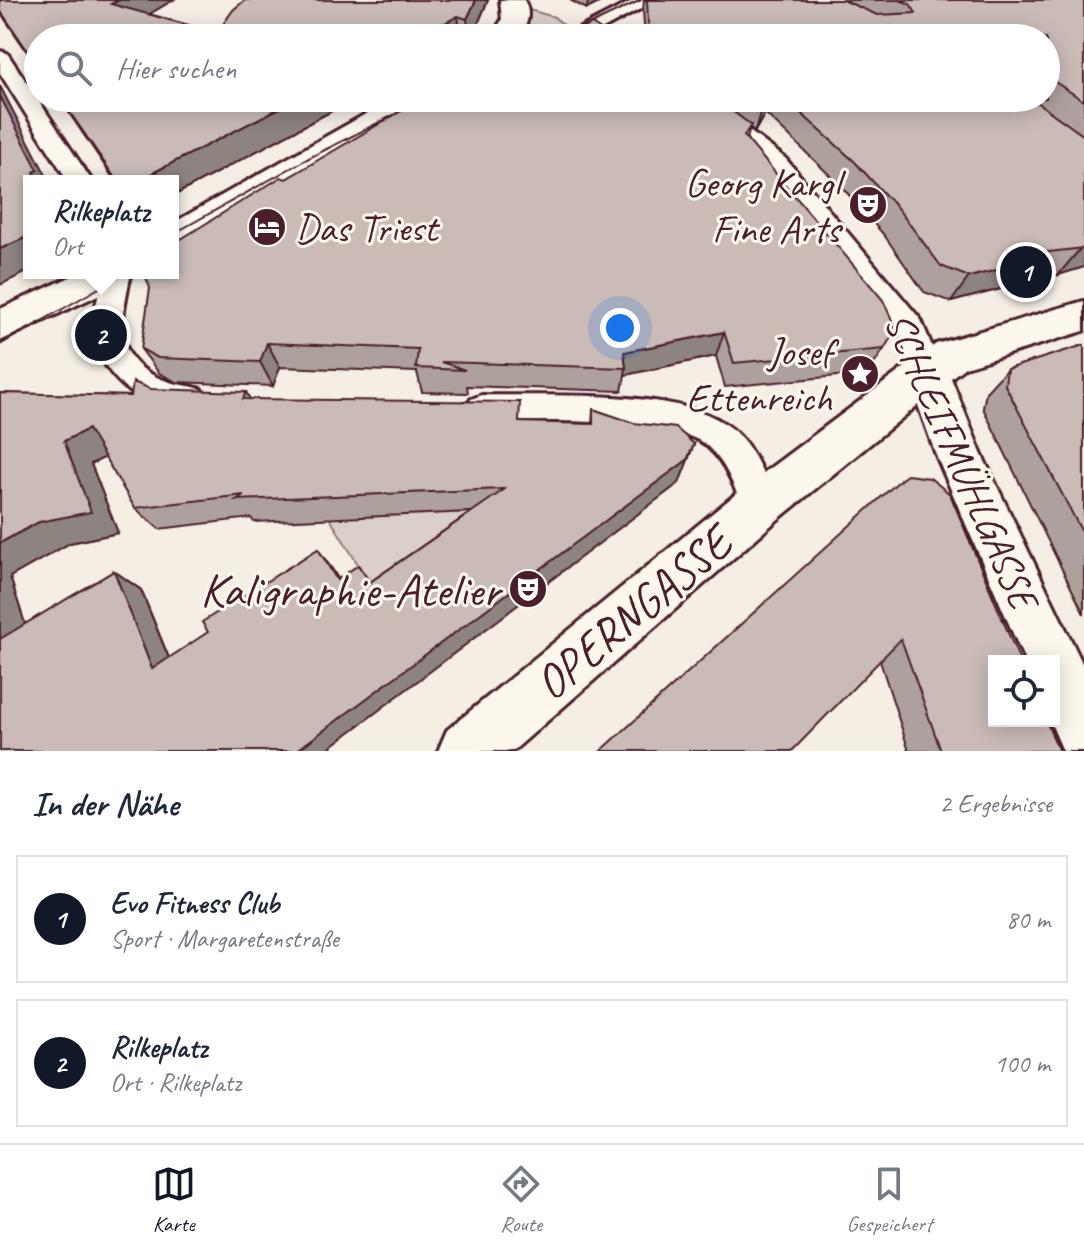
<!DOCTYPE html>
<html lang="de">
<meta charset="utf-8">
<style>
body{margin:0;font-family:Caveat,sans-serif;background:#f2f2f3;color:#1f2937}
.controls{position:absolute;right:24px;bottom:24px;display:grid;overflow:hidden;border-radius:0px;box-shadow:0 4px 20px #0003}
.controls button{width:72px;height:72px;display:grid;place-items:center;padding:0;border:0;border-bottom:2px solid #e0e1e3;background:#fff;color:#1f2937;font:40px sans-serif}
.you{position:absolute;left:620px;top:328px;width:28px;height:28px;margin:-20px;border:6px solid #fff;border-radius:50%;background:#1a73e8;box-shadow:0 0 0 12px #1a73e833}
.badge{display:grid;place-items:center;width:52px;height:52px;border-radius:50%;background:#111827;color:#fff;font-size:26px;font-weight:700}
.pin{position:absolute;translate:-50% -50%;border:4px solid #fff;box-shadow:0 2px 8px #0006}
.popup{position:absolute;left:23px;top:175px;width:156px;height:104px;box-sizing:border-box;display:grid;place-content:center;border-radius:0px;background:#fff;filter:drop-shadow(0 2px 6px #0005);font-size:26px;white-space:nowrap;color:#747a83}
.popup b{font-size:30px;color:#1f2937}
.popup::after{content:'';position:absolute;left:50%;top:100%;margin-left:-16px;border:16px solid transparent;border-top-color:#fff}
.list{margin:0;padding:0;list-style:none}
h2{display:flex;justify-content:space-between;align-items:center;height:104px;margin:0;padding:0 32px;font-size:34px}
h2 small{font-size:26px;font-weight:400;color:#747a83}
.list li{display:grid;grid-template-columns:52px 1fr auto;gap:24px;align-items:center;box-sizing:border-box;height:128px;margin:0 16px 16px;padding:0 16px;border:2px solid #e0e1e3;border-radius:0px}
.list b{display:block;font-size:30px;white-space:nowrap}
.list p{margin:0;font-size:26px;white-space:nowrap;color:#747a83}
.list em{font-size:26px;font-style:normal;color:#747a83}
.icon{flex:none;width:44px;height:44px;fill:none;stroke:currentColor;stroke-width:2;stroke-linecap:round;stroke-linejoin:round}
.map{position:relative;flex:none;width:1084px;height:751px;overflow:hidden}
.search{position:absolute;background:#fff;box-shadow:0 4px 20px #0003;left:24px;right:24px;top:24px;height:88px;display:flex;align-items:center;gap:20px;box-sizing:border-box;padding:0 28px;border-radius:44px;color:#747a83;font-size:30px}
.sheet{height:392px;background:#fff}
nav{display:flex;justify-content:space-around;align-items:center;box-sizing:border-box;height:112px;border-top:2px solid #e0e1e3;background:#fff;font-size:22px;color:#747a83}
nav a{display:grid;justify-items:center;gap:4px}
nav .on{color:#111827}
.map>svg:first-child{display:block}
</style>
<div class="map">
<svg width="1084" height="751" viewBox="0 0 1084 751">
<rect width="100%" height="100%" fill="#f4eee4"/>
<filter id="ink" filterUnits="userSpaceOnUse"><feTurbulence type="fractalNoise" baseFrequency=".0125" numOctaves="2"/><feDisplacementMap in="SourceGraphic" scale="16" xChannelSelector="R" yChannelSelector="G"/><feConvolveMatrix kernelMatrix="1 2 1 2 8 2 1 2 1" color-interpolation-filters="sRGB"/></filter>
<g filter="url(#ink)">
<g fill="#dbd0c9" stroke="#92787a" stroke-width="2">
<path d="M529 10 554 17 565 26 539 38H516L524 29Z"/>
<path d="M517 510 370 584 329 517Z"/>
</g>
<g fill="none" stroke-linecap="round" stroke-linejoin="round">
<g stroke="#4a1f2b" stroke-width="6">
<g id="street">
<path d="M634 0H657L586 38H561Z"/>
<path d="M0 51 7 53 92 181H68L0 73Z"/>
<path d="M682 98H706L785 158 921 320 943 373 939 382 928 385 917 382 898 332 808 215 769 168Z"/>
<path d="M105 273H131C122 317 109 359 164 380 176 385 189 385 201 389L205 398 201 407C156 422 99 379 94 334 91 312 100 294 105 273Z"/>
<path d="M482 395C546 397 670 388 724 423 752 440 765 477 776 505L771 516 759 521 747 516C735 491 727 460 703 443 664 416 532 422 482 421L471 417 466 408 471 399Z"/>
</g>
</g>
<g stroke="#4a1f2b" stroke-width="6">
<g id="secondary">
<path d="M500 0H524C532 15 527 25 518 38H490L502 20Z"/>
<path d="M394 98H430L425 104 186 248 173 251V223Z"/>
<path d="M79 273H132L126 282 0 341V309Z"/>
<path d="M1084 301V331L965 367 951 378 981 453 1084 667V751H1063L1050 721H1054V661H1025L936 455 918 405 776 521 513 751H438L447 730 742 489 936 344Z"/>
</g>
</g>
<use href="#street" fill="#fbf7ec" fill-rule="evenodd"/>
<use href="#secondary" fill="#fbf7ec" fill-rule="evenodd"/>
<g stroke="#4a1f2b" stroke-width="2">
<path d="M562 38 641 0"/>
<path d="M173 234 307 159 427 98"/>
<path d="M0 345 125 273"/>
</g>
</g>
<g fill="#aea19d" stroke="#4a1f2b" stroke-width="2" fill-rule="evenodd">
<path d="M0 0H173L149 14 217 33 245 0H488L472 38H38V68L0 12Z"/>
<path d="M570 0H604L587 9Z"/>
<path d="M644 0H1084V267L1058 275 1014 279 1008 287 951 302 924 292 884 235 842 187 765 113 755 131 750 128 747 139 884 349 868 373 725 387 716 356 625 375 622 391 467 386 468 393 422 392 417 372 280 367 273 386 176 382 159 373 141 349 286 179 428 98H1046V38H645L643 11Z"/>
<path d="M59 98H356L173 196V181H115Z"/>
<path d="M1084 345V614L983 408 986 392 1007 369Z"/>
<path d="M246 392 250 399 521 422 592 424 593 409 694 444 679 483 0 751V393L131 396ZM105 457 135 508 159 529 251 518 254 522 471 512 370 582 338 579 332 569 169 658 141 590 114 571 25 624 10 577 70 543 118 533 91 464Z"/>
<path d="M900 480 1059 751H909L880 661Z"/>
</g>
<g fill="#8d837f" stroke="#4a1f2b" stroke-width="2">
<path d="M119 0H173L124 29 111 4Z"/>
<path d="M476 0H488L472 38H469L467 19Z"/>
<path d="M588 0H604L587 9Z"/>
<path d="M458 16 461 38H416Z"/>
<path d="M0 86 49 181H39L34 172 0 96Z"/>
<path d="M299 98H356L173 196V181H137Z"/>
<path d="M766 98H769L765 113 755 131 762 105Z"/>
<path d="M29 236V271L0 285V249Z"/>
<path d="M1084 248V267L1058 275 1080 249Z"/>
<path d="M1028 262 1008 287 951 302 969 277Z"/>
<path d="M724 332 716 356 625 375 626 368 624 352Z"/>
<path d="M267 343 280 367 273 386 260 362Z"/>
<path d="M88 429 114 453 91 464 118 533 70 543 10 577 35 655 0 640V543L64 441Z"/>
<path d="M694 444 679 483 325 751H296Z"/>
<path d="M318 549 332 569 350 598 337 580Z"/>
<path d="M114 571 141 590 179 683 152 669Z"/>
</g>
<g fill="#cabbb6" stroke="#4a1f2b" stroke-width="2">
<path d="M0 0H119L111 4 217 33 233 10 245 0H476L467 19 458 16 416 38H38V66L0 10Z"/>
<path d="M647 0H843L877 15 916 13 910 4 900 0H1084V101L1046 76V38H649Z"/>
<path d="M592 24 612 38H561Z"/>
<path d="M0 96 38 170 34 172 39 181H29V236L0 249Z"/>
<path d="M60 98H299L137 181H117Z"/>
<path d="M428 98H715L751 125 744 136 883 300 896 329 884 349 734 363 724 332 624 352 626 368 441 362 465 370 416 368 418 349 267 343 260 362 158 358 141 349 150 288 145 275 148 273H173V244L281 177 286 179 408 107Z"/>
<path d="M752 98H766L762 105Z"/>
<path d="M784 98H1031L1084 136V248L1022 255 1028 262 969 277 941 266 898 209 854 161Z"/>
<path d="M1084 345V536L1005 385 1007 369Z"/>
<path d="M133 382 151 389 246 392 243 399 520 402 519 422 593 424V409L634 423 676 428 694 444 687 460 296 751H0V639L114 571 152 669 208 632 202 622 318 549 337 580 358 565 370 582 505 489 236 500 244 495 135 508 88 429 64 441 91 512 39 522 0 543V393L131 396Z"/>
<path d="M907 475 930 478 950 494 1020 661H994V721H1046L1059 751H941L901 639 792 751H601L900 480Z"/>
</g>
</g>
<defs>
<g id="theatre-disc" transform="scale(2)"><circle r="9.5" fill="#4a1f2b" stroke="#fbf7ec"/><path d="M-5-5.5Q0-4 5-5.5V0Q5 5 0 6Q-5 5-5 0ZM-3.3-2.5H-1v1.5H-3.3ZM1-2.5H3.3v1.5H1ZM-2.8 1Q0 5.5 2.8 1Z" fill="#fff"/></g>
<g id="hotel-disc" transform="scale(2)"><circle r="9.5" fill="#4a1f2b" stroke="#fbf7ec"/><path d="M-6-4.5h1.5V1H6V5H4.5V3h-9V5H-6ZM-4 0a1.8 1.8 0 1 1 3.6 0ZM.5 0V-2.5h3Q6-2.5 6 0Z" fill="#fff"/></g>
<g id="sight-disc" transform="scale(2)"><circle r="9.5" fill="#4a1f2b" stroke="#fbf7ec"/><path d="M0-6L1.8-2.2L6-1.7L2.9 1.2L3.7 5.4L0 3.3L-3.7 5.4L-2.9 1.2L-6-1.7L-1.8-2.2Z" fill="#fff"/></g>
</defs>
<g fill-rule="evenodd">
<use href="#theatre-disc" x="868" y="205"/>
<use href="#hotel-disc" x="267" y="227"/>
<use href="#sight-disc" x="860" y="374"/>
<use href="#theatre-disc" x="528" y="589"/>
</g>
<g text-anchor="middle" stroke-width="6" stroke-linejoin="round" paint-order="stroke">
<g font-size="40" fill="#4a1f2b" stroke="#fbf7ec" text-anchor="end">
<text x="840" y="196">Georg Kargl<tspan x="840" dy="46">Fine Arts</tspan></text>
<text x="295" y="241" text-anchor="start">Das Triest</text>
<text x="832" y="365">Josef<tspan x="832" dy="46">Ettenreich</tspan></text>
</g>
<g font-size="40" fill="#4a1f2b" stroke="#fbf7ec">
<text transform="translate(962 460) rotate(66)" y="14">SCHLEIFMÜHLGASSE</text>
</g>
<g font-size="48" fill="#4a1f2b" stroke="#fbf7ec" text-anchor="end">
<text x="500" y="606">Kaligraphie-Atelier</text>
</g>
<g font-size="48" fill="#4a1f2b" stroke="#fbf7ec">
<text transform="translate(632 612) rotate(-40)" y="17">OPERNGASSE</text>
</g>
</g>
</svg>
<div class="controls">
<button><svg class="icon" aria-label="locate" viewBox="0 0 24 24"><circle cx="12" cy="12" r="6"/><path d="M12 2v4M12 18v4M2 12h4M18 12h4"/></svg></button>
</div>
<div class="you"></div>
<div class="pin badge" style="left:1026px;top:272px">1</div>
<div class="pin badge" style="left:101px;top:335px">2</div>
<div class="popup"><b>Rilkeplatz</b>Ort</div>
<div class="search"><svg class="icon" aria-label="search" viewBox="0 0 24 24"><circle cx="10" cy="10" r="6"/><path d="M15 15l6 6"/></svg>Hier suchen</div>
</div>
<section class="sheet">
<h2>In der Nähe<small>2 Ergebnisse</small></h2>
<ul class="list">
<li><span class="badge">1</span><div><b>Evo Fitness Club</b><p>Sport · Margaretenstraße</p></div><em>80 m</em></li>
<li><span class="badge">2</span><div><b>Rilkeplatz</b><p>Ort · Rilkeplatz</p></div><em>100 m</em></li>
</ul>
</section>
<nav>
<a class="on"><svg class="icon" aria-label="map" viewBox="0 0 24 24"><path d="M3 6l6-2 6 2 6-2v14l-6 2-6-2-6 2zM9 4v14M15 6v14"/></svg>Karte</a>
<a><svg class="icon" aria-label="directions" viewBox="0 0 24 24"><path d="M12 3l9 9-9 9-9-9zM9 14v-3h6M13 9l2 2-2 2"/></svg>Route</a>
<a><svg class="icon" aria-label="saved" viewBox="0 0 24 24"><path d="M7 4h10v16l-5-4-5 4z"/></svg>Gespeichert</a>
</nav>
